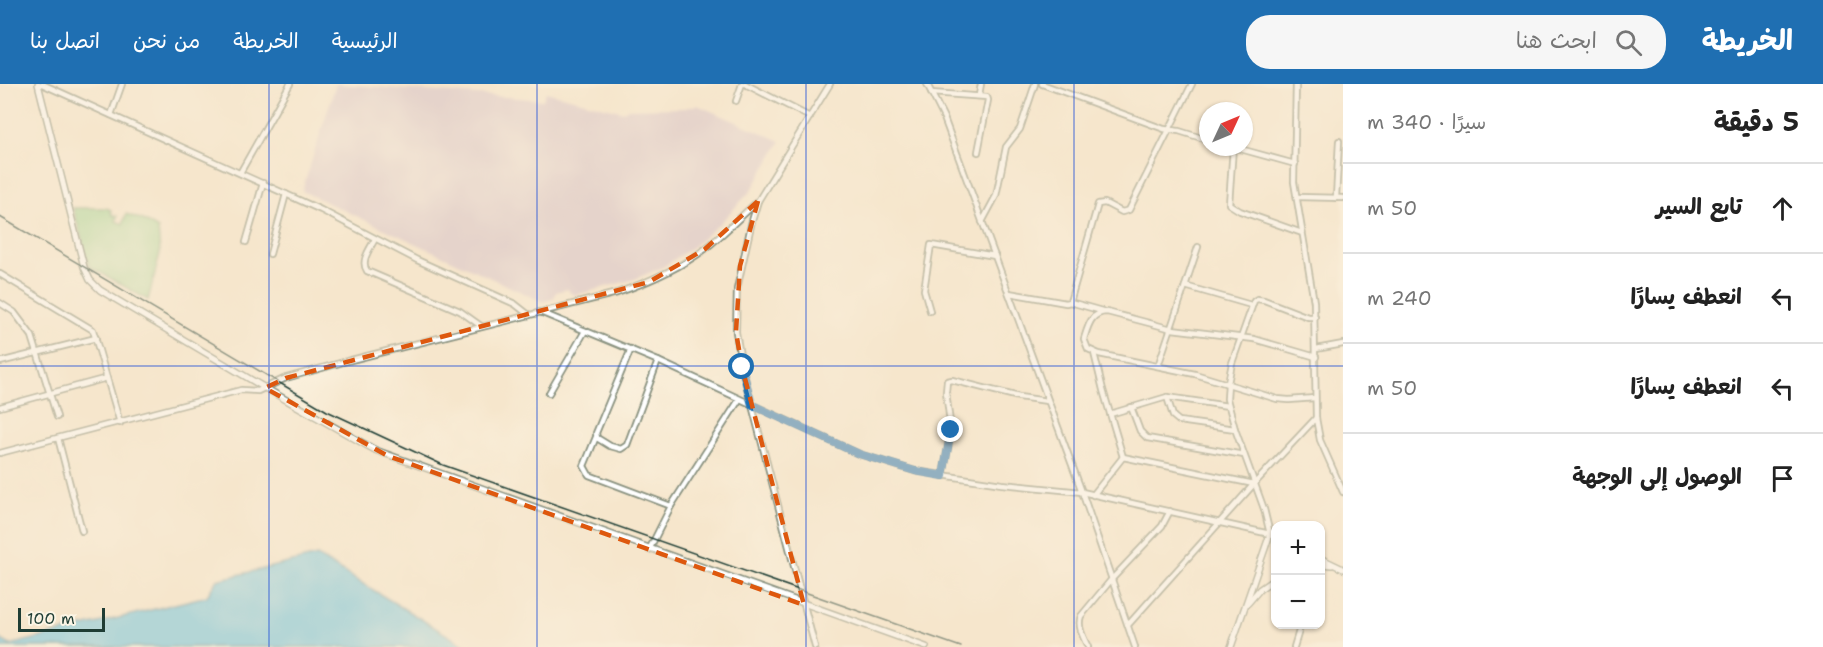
<!DOCTYPE html>
<html lang="ar">
<meta charset="utf-8">
<style>
body{margin:0;font-family:"Shantell Sans","Playpen Sans Arabic",sans-serif;background:#f6f6f6;color:#222;direction:rtl}
.controls{position:absolute;right:18px;bottom:18px;display:grid;overflow:hidden;border-radius:12px;box-shadow:0 2px 4px #0004}
.controls button{width:54px;height:54px;display:grid;place-items:center;padding:0;border:0;border-bottom:2px solid #e0e0e0;background:#fff;color:#222;font:30px sans-serif}
.compass{position:absolute;left:1199px;top:18px;width:54px;height:54px;border-radius:50%;background:#fff;box-shadow:0 2px 4px #0004;rotate:46deg}
.scale{position:absolute;left:18px;bottom:15px;width:87px;box-sizing:border-box;padding-left:6px;border:3px solid #1f3d34;border-top:0;font-size:16px;line-height:21px;white-space:nowrap;color:#1f3d34;-webkit-text-stroke:4px #fcf5e5;paint-order:stroke}
.stop{position:absolute;width:18px;height:18px;margin:-14px;border:4px solid #1f6fb2;border-radius:50%;background:#fff}
.stop.end{background:#1f6fb2;border-color:#fff;box-shadow:0 2px 6px #0008}
.list{margin:0;padding:0;list-style:none}
h2{display:flex;justify-content:space-between;align-items:center;height:78px;margin:0;padding:0 24px;font-size:26px}
h2 small{font-size:20px;font-weight:400;color:#767676}
.list li{display:grid;grid-template-columns:39px 1fr auto;gap:18px;align-items:center;box-sizing:border-box;height:90px;padding:0 24px;border-top:2px solid #e0e0e0}
.list b{display:block;font-size:22px;white-space:nowrap}
.list em{font-size:20px;font-style:normal;color:#767676}
.icon{flex:none;width:33px;height:33px;fill:none;stroke:currentColor;stroke-width:2;stroke-linecap:round;stroke-linejoin:round}
.map{position:relative;flex:none;width:1343px;height:563px;overflow:hidden;direction:ltr}
header{display:flex;align-items:center;gap:36px;box-sizing:border-box;height:84px;padding:0 30px;background:#1f6fb2;color:#fff}
header strong{font-size:28px}
nav{display:flex;gap:33px;margin-inline-start:auto;font-size:21px}
.search{width:420px;height:54px;background:#f6f6f6;display:flex;align-items:center;gap:15px;box-sizing:border-box;padding:0 21px;border-radius:24px;color:#767676;font-size:22px}
main{display:flex}
aside{flex:1;background:#fff}
.map>svg:first-child{display:block}
</style>
<header>
<strong>الخريطة</strong>
<div class="search"><svg class="icon" aria-label="search" viewBox="0 0 24 24"><circle cx="10" cy="10" r="6"/><path d="M15 15l6 6"/></svg>ابحث هنا</div>
<nav><a>الرئيسية</a><a>الخريطة</a><a>من نحن</a><a>اتصل بنا</a></nav>
</header>
<main>
<aside>
<h2>5 دقيقة<small>سيرًا · 340 m</small></h2>
<ul class="list">
<li><svg class="icon" aria-label="ahead" viewBox="0 0 24 24"><path d="M12 20V5M6 11l6-6 6 6"/></svg><div><b>تابع السير</b></div><em>50 m</em></li>
<li><svg class="icon" aria-label="left" viewBox="0 0 24 24"><path d="M17 20v-9H6M10 6l-5 5 5 5"/></svg><div><b>انعطف يسارًا</b></div><em>240 m</em></li>
<li><svg class="icon" aria-label="left" viewBox="0 0 24 24"><path d="M17 20v-9H6M10 6l-5 5 5 5"/></svg><div><b>انعطف يسارًا</b></div><em>50 m</em></li>
<li><svg class="icon" aria-label="arrive" viewBox="0 0 24 24"><path d="M6 21V4h12l-3 4 3 4H6"/></svg><div><b>الوصول إلى الوجهة</b></div></li>
</ul>
</aside>
<div class="map">
<svg width="1343" height="563" viewBox="0 0 1343 563">
<rect width="100%" height="100%" fill="#fcf5e5"/>
<filter id="ink" filterUnits="userSpaceOnUse"><feTurbulence type="fractalNoise" baseFrequency=".0167" numOctaves="2"/><feDisplacementMap in="SourceGraphic" scale="12" xChannelSelector="R" yChannelSelector="G"/><feConvolveMatrix kernelMatrix="1 2 1 2 8 2 1 2 1" color-interpolation-filters="sRGB"/></filter>
<filter id="wash" filterUnits="userSpaceOnUse"><feTurbulence type="fractalNoise" baseFrequency=".008" numOctaves="4" result="noise"/><feDisplacementMap in="SourceGraphic" scale="24" xChannelSelector="R" yChannelSelector="G"/><feGaussianBlur stdDeviation="1.35" result="paint"/><feColorMatrix in="noise" values="0 0 0 0 0 0 0 0 0 0 0 0 0 0 0 0 0 1.4 0 .05"/><feComposite in="paint" operator="in"/></filter>
<g filter="url(#wash)">
<rect width="100%" height="100%" fill="#f6e6cc"/>
<path fill="#d1bdc9" d="M336 0 543 16 546 8 624 28 627 25 685 24 697 21 781 57 751 107 720 139 694 162 663 183 635 195 576 211 570 209 568 205 556 208 554 214 543 218 302 107Z"/>
<path fill="#90d087" stroke="#58865e" stroke-width="1.5" d="M73 124H106L111 126 112 131 117 132 116 137 123 140 126 130 143 136 158 145 160 169 148 216 89 182Z"/>
<path fill="#65c3e3" stroke="#42808c" stroke-width="1.5" d="M317 472 467 563H0V555L10 561 207 512 217 496Z"/>
</g>
<g filter="url(#ink)">
<g fill="none" stroke-linecap="round" stroke-linejoin="round">
<g stroke="#8a9280" stroke-width="8">
<g id="minor">
<path d="M42 0 321 126 417 176 515 220 529 231"/>
<path d="M745 0 810 33"/>
<path d="M927 0 944 34 1082 408 1135 563"/>
<path d="M1042 0 1164 45 1179 47 1208 56"/>
<path d="M1296 0 1294 98 1314 218 1316 334 1320 356 1343 408"/>
<path d="M931 9 987 13 988 16 978 68"/>
<path d="M979 11 981 0"/>
<path d="M736 17 742 0"/>
<path d="M111 31 122 0"/>
<path d="M1233 63 1229 120 1240 127 1302 149"/>
<path d="M1233 63 1295 80"/>
<path d="M240 89 290 0"/>
<path d="M1297 113 1343 114"/>
<path d="M1336 114 1339 57"/>
<path d="M982 138 996 112 1006 63 1020 45 1035 0"/>
<path d="M375 155C370 165 360 177 367 187L460 227 481 242"/>
<path d="M246 158 263 99"/>
<path d="M1198 163 1185 202 1251 221"/>
<path d="M270 170 286 110"/>
<path d="M0 190 93 246 120 339"/>
<path d="M1009 209 1066 219 1070 218 1098 120 1105 119 1122 128 1129 126 1192 0"/>
<path d="M1070 218 1102 227"/>
<path d="M0 219 14 228 32 252 57 333"/>
<path d="M930 227 924 206 931 161 995 172"/>
<path d="M540 228 658 277 859 370 915 387 1002 400 1082 408 1270 450 1264 425 1235 345 1227 315 1228 299 1232 279 1254 217 1257 215 1264 216 1308 233H1315"/>
<path d="M631 265 596 349 597 354 610 362 621 365 627 361 658 277"/>
<path d="M1316 265 1343 260"/>
<path d="M1094 269 1103 306 1123 373"/>
<path d="M0 278 96 254"/>
<path d="M1158 282 1185 202"/>
<path d="M549 309 585 247"/>
<path d="M1167 313 1173 332 1179 337 1235 345"/>
<path d="M1315 314 1289 316 1277 315 1195 290 1099 270 1088 265 1084 255C1088 242 1091 228 1107 228L1172 245 1254 255 1316 273"/>
<path d="M0 323 107 294"/>
<path d="M1131 323 1140 347 1147 354 1244 371"/>
<path d="M1110 330 1167 313 1228 322"/>
<path d="M596 353 584 382 589 391 671 422"/>
<path d="M58 354 82 447"/>
<path d="M0 369 241 306 258 307 286 294 347 277 617 209C648 198 679 185 705 165 724 150 740 133 758 117"/>
<path d="M943 392 951 346 946 308 947 297 952 296 1019 313 1047 317"/>
<path d="M1254 400 1316 334"/>
<path d="M1093 411 1123 373 1254 400 1128 541"/>
<path d="M649 466 671 422 739 316"/>
<path d="M815 563 742 283 736 248 737 205 752 137 758 117 830 0"/>
<path d="M1088 563C1083 553 1077 542 1081 532L1111 496 1162 442 1170 427"/>
<path d="M1294 563 1301 540"/>
</g>
</g>
<g stroke="#8a9280" stroke-width="8">
<g id="tertiary">
<path d="M38 0 84 183 90 196 100 206 265 304 375 366 926 563"/>
<path d="M1320 474 1343 485"/>
<path d="M1320 480 1332 481"/>
<path d="M1248 519 1260 505 1276 494"/>
<path d="M1231 563 1270 450 1276 452"/>
</g>
</g>
<use href="#minor" stroke="#fff" stroke-width="4.5"/>
<use href="#tertiary" stroke="#fff" stroke-width="5"/>
<path stroke="#1f3d34" stroke-width="1.5" d="M0 133 327 327 443 381 961 563"/>
</g>
</g>
<g fill="none" stroke-linecap="round" stroke-linejoin="round" filter="url(#ink)">
<path stroke="#1f6fb2" stroke-width="8" d="M742 283 752 321 859 370 915 387 943 392 951 346"/>
</g>
<path d="M0 0H1343V563H0ZM758 117 740 182 736 248 742 283 804 521 388 372 265 304 286 294 649 198 705 165Z" fill="#f6e6cc" fill-opacity=".55" fill-rule="evenodd"/>
<path fill="none" stroke="#de580e" stroke-width="4.5" stroke-dasharray="12 8" stroke-linejoin="round" d="M758 117 740 182 736 248 742 283 804 521 388 372 265 304 286 294 649 198 705 165Z"/>
<path fill="none" stroke="#1d4ed8" stroke-width="1.5" stroke-opacity="0.55" d="M269 0V563M537 0V563M806 0V563M1074 0V563M0 282H1343"/>
</svg>
<div class="controls">
<button>+</button>
<button>−</button>
</div>
<svg class="compass" viewBox="-18 -18 36 36"><path d="M0-13l5 13h-10z" fill="#e53935"/><path d="M0 13l5-13h-10z" fill="#767676"/></svg>
<div class="scale">100 m</div>
<div class="stop" style="left:742px;top:283px"></div>
<div class="stop end" style="left:951px;top:346px"></div>
</div>
</main>
